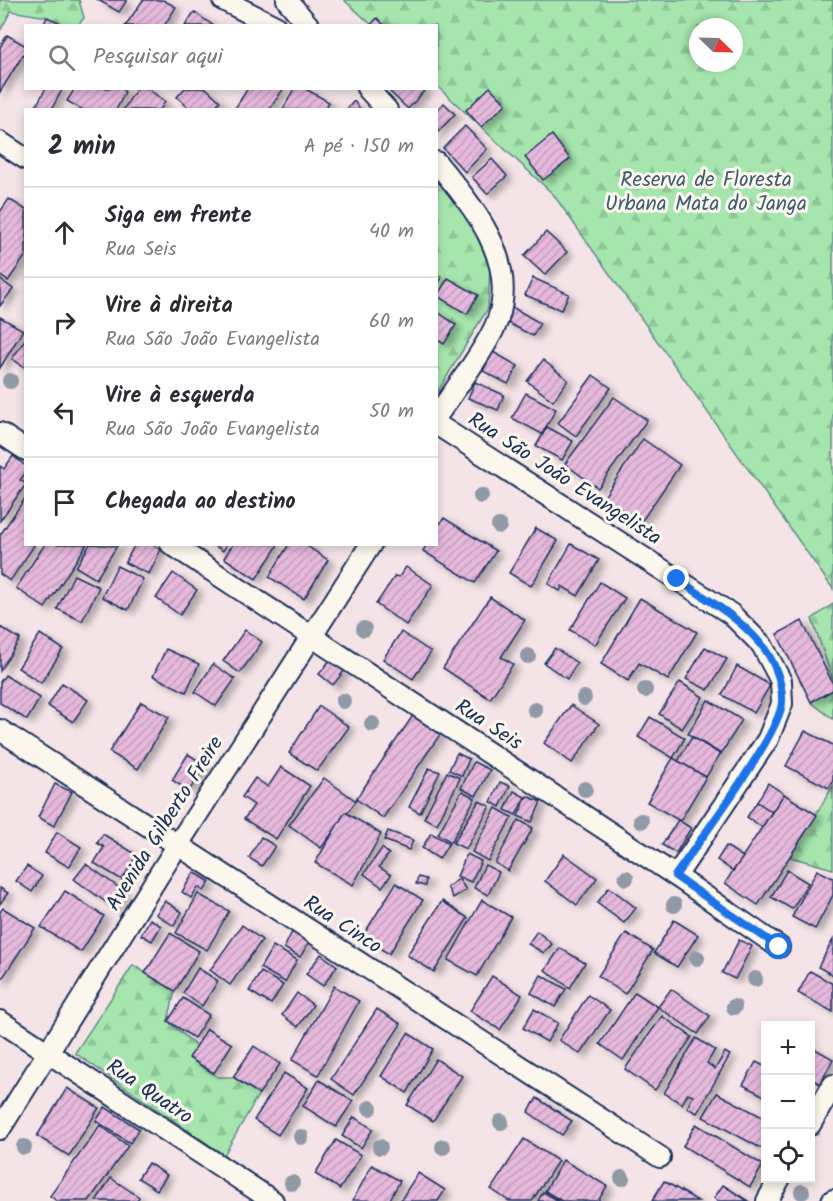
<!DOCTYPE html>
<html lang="pt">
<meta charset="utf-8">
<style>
body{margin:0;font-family:Kalam,sans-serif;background:#f7f7f7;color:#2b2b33}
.controls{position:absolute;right:18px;bottom:18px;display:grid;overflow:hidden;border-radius:0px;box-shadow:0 3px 9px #0003}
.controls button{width:54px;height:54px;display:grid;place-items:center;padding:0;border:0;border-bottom:2px solid #e1e1e2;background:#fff;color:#2b2b33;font:30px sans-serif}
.compass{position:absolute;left:689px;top:18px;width:54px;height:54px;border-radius:50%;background:#fff;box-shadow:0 3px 9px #0003;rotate:113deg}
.stop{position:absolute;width:18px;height:18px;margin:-14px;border:4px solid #1a73e8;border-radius:50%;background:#fff}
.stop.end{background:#1a73e8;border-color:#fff;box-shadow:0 2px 6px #0008}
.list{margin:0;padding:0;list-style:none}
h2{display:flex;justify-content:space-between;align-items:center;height:78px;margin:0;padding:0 24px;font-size:26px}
h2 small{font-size:20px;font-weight:400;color:#7c7c81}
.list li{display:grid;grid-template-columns:39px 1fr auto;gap:18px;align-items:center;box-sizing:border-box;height:90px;padding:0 24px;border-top:2px solid #e1e1e2}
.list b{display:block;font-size:22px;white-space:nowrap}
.list p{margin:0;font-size:20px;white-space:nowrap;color:#7c7c81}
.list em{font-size:20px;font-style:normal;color:#7c7c81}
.icon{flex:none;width:33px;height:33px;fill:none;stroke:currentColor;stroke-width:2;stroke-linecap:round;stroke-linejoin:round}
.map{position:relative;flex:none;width:833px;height:1201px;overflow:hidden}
.search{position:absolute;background:#fff;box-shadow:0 3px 9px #0003;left:24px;top:24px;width:414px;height:66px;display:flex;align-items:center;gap:15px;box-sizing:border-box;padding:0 21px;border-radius:0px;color:#7c7c81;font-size:22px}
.panel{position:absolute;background:#fff;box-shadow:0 3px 9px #0003;left:24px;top:108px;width:414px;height:438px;border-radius:0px}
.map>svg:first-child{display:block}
</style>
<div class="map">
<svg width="833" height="1201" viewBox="0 0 833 1201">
<defs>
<pattern id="forest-firs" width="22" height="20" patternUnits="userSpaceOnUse" patternTransform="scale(1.5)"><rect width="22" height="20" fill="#a6e6ae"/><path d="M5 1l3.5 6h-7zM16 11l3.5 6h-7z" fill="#8ec698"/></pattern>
<pattern id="building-hatch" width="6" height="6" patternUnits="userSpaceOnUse" patternTransform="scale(1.5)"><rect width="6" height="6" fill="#e5b8dc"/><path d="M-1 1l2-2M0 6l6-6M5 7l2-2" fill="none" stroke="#c49ebf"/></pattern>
<filter id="shadow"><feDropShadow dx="6" dy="4" stdDeviation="3" flood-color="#0004"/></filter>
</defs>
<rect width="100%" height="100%" fill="#f4e4e7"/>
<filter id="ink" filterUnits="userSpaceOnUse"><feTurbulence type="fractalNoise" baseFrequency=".0167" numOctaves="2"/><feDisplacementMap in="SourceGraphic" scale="12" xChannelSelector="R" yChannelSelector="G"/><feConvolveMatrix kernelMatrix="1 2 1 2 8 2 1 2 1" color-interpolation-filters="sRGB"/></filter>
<g filter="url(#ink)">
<g fill="url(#forest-firs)" stroke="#608a86" stroke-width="1.5" fill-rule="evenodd">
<path d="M0 0H79L84 18 78 25H59L47 17 11 11 0 31Z"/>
<path d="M344 0H833V589L553 194 437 86 436 26 372 25ZM698 27H734V63H698Z"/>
<path d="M437 177 472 224 490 267 488 308 437 393Z"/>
<path d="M833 604V681L812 619Z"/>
<path d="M833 690V719L811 702Z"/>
<path d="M833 786V869L790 857Z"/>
<path d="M133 965 175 991 168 1021 196 1046 190 1059 218 1077H233L259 1094 224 1155 75 1053Z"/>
</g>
<g fill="url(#building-hatch)" stroke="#1b2f5e" stroke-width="1.5" filter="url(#shadow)">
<path d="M98 0H127L119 12Z"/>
<path d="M143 0H163L176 7 164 26H125Z"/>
<path d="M194 12 214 26H185Z"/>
<path d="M47 17 65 25V26H43Z"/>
<path d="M377 18 385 26H370Z"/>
<path d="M7 35 26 46V50L0 92V47Z"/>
<path d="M490 87 506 104 481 127 466 110Z"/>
<path d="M46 88H63L51 110H34Z"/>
<path d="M75 88H121L125 92 116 110H83L67 101Z"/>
<path d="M137 88H146L165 101 160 110H123Z"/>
<path d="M185 88H206L220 101 212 110H191L177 97Z"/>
<path d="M248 88H284L269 110H234Z"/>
<path d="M294 88H304L329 102 325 110H283Z"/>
<path d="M386 88H423L425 90 408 109Z"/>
<path d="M354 101 361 110H346Z"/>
<path d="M444 103 455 114 436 134V110Z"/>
<path d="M465 126 487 149 465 172 443 148Z"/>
<path d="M552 135 570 159 543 180 525 157Z"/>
<path d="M492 159 507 176 487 194 472 177Z"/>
<path d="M9 199 26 210V255L8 281 0 276V212Z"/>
<path d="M546 232 567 252 545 275 524 256Z"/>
<path d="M436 274 442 277 436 287Z"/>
<path d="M448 278 478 295 467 314 437 296Z"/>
<path d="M533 278 569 294 561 310 525 295Z"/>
<path d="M0 279 13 289 0 306Z"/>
<path d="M512 307 540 323 533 336 504 321Z"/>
<path d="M438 312 456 325 444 344 436 339Z"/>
<path d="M0 317 23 330 0 368Z"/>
<path d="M26 338V368L12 359Z"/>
<path d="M493 352 518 366 508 384 483 371Z"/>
<path d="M543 360 568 380 553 401 527 381Z"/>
<path d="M593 375 611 388 576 436 558 423Z"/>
<path d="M475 382 504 395 498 410 468 398Z"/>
<path d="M526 393 556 409 542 434 512 418Z"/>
<path d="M614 397 647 420 598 488 565 464Z"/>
<path d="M547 427 573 441 562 460 536 446Z"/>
<path d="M643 439 680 465 641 522 604 497Z"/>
<path d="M13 456 26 466V472L20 480 26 484 0 521V466L4 469Z"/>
<path d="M26 497V544H35L10 581 0 574V535Z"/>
<path d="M444 518 496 551 475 583 423 551 427 544H436V529Z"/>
<path d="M536 528 558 541 531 586 509 573Z"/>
<path d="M45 544H87L45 608 16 588Z"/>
<path d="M90 544 117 546 96 579 76 567Z"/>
<path d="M135 544H151L161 549 149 574 125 563Z"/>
<path d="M212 544H227L223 551Z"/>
<path d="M233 544H276L278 545 256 579 224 558Z"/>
<path d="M289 544H304L328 560 304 599 269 577Z"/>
<path d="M571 544 599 560 578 596 562 586 560 591 548 584Z"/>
<path d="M117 566 143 579 128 610 102 597Z"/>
<path d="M406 567 433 585 406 625 376 604 395 576 399 577Z"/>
<path d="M173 573 197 590 180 615 156 598Z"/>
<path d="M74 575 99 587 82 621 57 609Z"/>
<path d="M600 582 625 598 595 645 570 630Z"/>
<path d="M490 597 525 620 501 657 513 664 490 699 443 668Z"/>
<path d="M640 598 697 632 668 680 639 663 628 681 601 664Z"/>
<path d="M802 621 833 684V690L811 702 777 634Z"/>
<path d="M0 627 20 639 0 671Z"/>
<path d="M245 630 262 642 240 673 223 661Z"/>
<path d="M401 632 431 652 413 679 383 659Z"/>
<path d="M40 634 63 649 41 683 18 668Z"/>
<path d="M705 647 727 659 708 690 686 679Z"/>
<path d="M555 648 577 663 567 679 544 663Z"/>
<path d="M166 649 199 664 186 692 153 676Z"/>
<path d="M330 660 344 671 333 685 319 674Z"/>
<path d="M213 664 235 679 216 706 195 692Z"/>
<path d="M737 666 770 685 754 713 722 695Z"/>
<path d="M5 675 40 698 27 720 0 703V682Z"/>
<path d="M680 682 703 697 682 729 659 714Z"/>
<path d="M62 683 88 700 73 722 48 706Z"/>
<path d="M708 700 742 720 721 754 688 734Z"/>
<path d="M141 702 169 717 138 769 109 752Z"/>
<path d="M571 705 599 724 572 763 544 743Z"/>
<path d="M319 706 349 727 317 771 289 753Z"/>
<path d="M414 714 441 733 383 818 356 799Z"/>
<path d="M650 717 685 738 673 758 638 737Z"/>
<path d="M805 731 833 745V780L829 788 786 766Z"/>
<path d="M692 737 720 754 706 777 678 761Z"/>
<path d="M457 753 469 759 462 776 449 770Z"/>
<path d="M188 754 205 765 189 791 172 780Z"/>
<path d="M673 758 706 777 680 821 647 802Z"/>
<path d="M474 762 490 770 476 796 461 788Z"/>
<path d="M281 767 310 786 276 839 244 819 254 805 242 797 255 778 268 787Z"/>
<path d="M429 768 440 772 420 813 409 807Z"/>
<path d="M447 772 460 778 437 824 424 818Z"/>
<path d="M324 778 356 801 321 848 289 825Z"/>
<path d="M500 782 510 786 500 807 491 802Z"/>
<path d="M768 783 784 794 772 812 757 802Z"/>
<path d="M55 784 72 792 54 826 38 817Z"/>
<path d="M462 791 475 798 451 842 438 834Z"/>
<path d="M514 791 525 797 516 815 505 810Z"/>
<path d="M784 794 817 815 758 905 725 883Z"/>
<path d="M527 796 541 802 532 822 518 816Z"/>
<path d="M479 801 490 806 466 849 453 843Z"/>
<path d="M757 802 772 812 762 827 747 817Z"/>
<path d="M496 808 512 817 488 861 472 852Z"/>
<path d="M345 812 381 834 353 885 315 863Z"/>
<path d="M519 820 533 828 508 871 495 863Z"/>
<path d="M678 820 691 828 676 853 662 845Z"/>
<path d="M388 831 413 840 409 850 384 840Z"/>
<path d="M57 832 81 847 69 867 45 853Z"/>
<path d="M431 833 449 843 439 859 422 848Z"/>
<path d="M103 834 137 855 122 880 94 863 104 847 97 843Z"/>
<path d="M261 837 275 846 262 866 249 858Z"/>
<path d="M726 846 743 857 733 871 717 860Z"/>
<path d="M382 848 389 854 379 867 391 875 382 887 364 874Z"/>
<path d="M467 854 481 861 471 882 457 876Z"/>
<path d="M564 854 597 878 577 905 545 881Z"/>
<path d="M86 864 125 892 114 908 74 879Z"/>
<path d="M485 865 499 872 488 895 474 888Z"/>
<path d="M27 866 42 876 32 892 16 881Z"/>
<path d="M787 870 808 883 792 909 771 897Z"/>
<path d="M817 870 833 878V895L815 929 792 917Z"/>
<path d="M194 872 210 882 204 891 198 887 191 898 182 892Z"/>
<path d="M418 877 426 879 425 886 416 884Z"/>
<path d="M459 879 466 890 453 898 447 887Z"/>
<path d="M396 883 423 900 389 954 362 937Z"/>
<path d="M609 887 636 908 624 923 597 903Z"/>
<path d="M0 888 8 893 0 904Z"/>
<path d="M65 891 104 916 81 952 41 927Z"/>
<path d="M198 894 229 911 207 950 176 933Z"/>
<path d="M482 900 511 917 477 976 448 960Z"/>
<path d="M165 901 182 912 174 926 156 914Z"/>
<path d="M442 901 468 918 434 972 407 955Z"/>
<path d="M3 908 35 928 0 982V912Z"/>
<path d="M150 919 161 926 152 941 141 935Z"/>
<path d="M674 920 698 935 677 967 654 953Z"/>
<path d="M242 925 262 940 230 985 210 970Z"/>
<path d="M537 931 552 944 544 953 528 944Z"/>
<path d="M292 932 309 942 300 957 284 948Z"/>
<path d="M170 933 199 951 175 991 145 973Z"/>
<path d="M626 933 653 950 625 994 598 976Z"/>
<path d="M739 940 752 946 735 979 722 973Z"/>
<path d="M833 940V975L818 967Z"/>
<path d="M273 946 297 960 285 982 260 968Z"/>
<path d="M560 948 585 963 570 988 545 970Z"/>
<path d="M321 954 337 966 323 986 306 974Z"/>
<path d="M198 968 218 981 202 1006 183 993Z"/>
<path d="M810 971 833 984V1012L798 993Z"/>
<path d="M261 972 283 985 271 1004 249 991Z"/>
<path d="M541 975 566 989 555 1007 531 993Z"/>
<path d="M492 976 522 995 500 1030 470 1011Z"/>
<path d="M334 986 359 1001 318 1075 292 1060Z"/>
<path d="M671 989 710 1016 698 1034 658 1007Z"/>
<path d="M635 992 658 1007 623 1060 600 1044Z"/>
<path d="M297 993 313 1005 298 1027 282 1015Z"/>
<path d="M588 995 610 1010 580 1054 559 1040Z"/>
<path d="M183 998 209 1015 194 1038 168 1021Z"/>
<path d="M377 1009 401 1024 354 1095 331 1079Z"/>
<path d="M534 1009 558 1023 547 1042 523 1028Z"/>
<path d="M662 1016 692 1037 655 1090 625 1069Z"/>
<path d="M207 1029 232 1044 214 1073 189 1058Z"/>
<path d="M408 1033 433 1049 407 1093 381 1076Z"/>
<path d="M696 1038 715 1050 707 1063 715 1069 725 1052 730 1055 697 1113 687 1108 693 1096 688 1093 682 1104 664 1093Z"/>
<path d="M254 1046 280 1064 259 1094 233 1077Z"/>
<path d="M810 1046 833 1059 820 1084 810 1078Z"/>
<path d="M436 1059 462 1076 433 1121 407 1105Z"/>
<path d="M756 1062 766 1067V1097L743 1085Z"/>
<path d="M284 1073 308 1088 278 1135 254 1120Z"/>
<path d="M319 1080 353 1101 336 1127 303 1106Z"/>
<path d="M67 1088 99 1108 69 1156 37 1136Z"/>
<path d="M717 1093 766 1119V1151L703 1117Z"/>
<path d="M537 1098 572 1121 562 1135 528 1112Z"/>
<path d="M105 1107 139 1129 130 1143 96 1121Z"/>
<path d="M354 1117 373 1129 361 1148 342 1136Z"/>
<path d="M696 1124 763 1165 750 1187 683 1146Z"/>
<path d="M100 1125 128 1146 89 1201H57L50 1196Z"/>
<path d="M524 1139 558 1161 532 1201H509L491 1189Z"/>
<path d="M336 1140 361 1155 340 1189 315 1174Z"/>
<path d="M563 1160 607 1186 598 1201H562L545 1191Z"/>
<path d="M148 1163 167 1175 157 1190 138 1178Z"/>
<path d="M372 1165 400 1181 389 1201 353 1200Z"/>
<path d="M418 1173 445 1190 438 1201H400Z"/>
<path d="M111 1178 139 1197 137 1201H96Z"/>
<path d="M664 1181 698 1201H652Z"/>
<path d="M723 1185 748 1201H718L714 1198Z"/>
<path d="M543 1192 559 1201H538Z"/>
</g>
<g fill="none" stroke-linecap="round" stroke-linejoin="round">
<g stroke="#1b2f5e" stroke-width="24">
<g id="street">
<path d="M223 0 275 26"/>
<path d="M287 0 309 26"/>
<path d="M367 88 387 110"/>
<path d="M0 142 26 159"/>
<path d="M436 162C472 205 518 259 498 319 489 345 453 392 436 417"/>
<path d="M436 424 731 614 762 645 781 681 782 704 768 739 676 876"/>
<path d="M0 433 26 450"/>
<path d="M171 544 676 876 779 947"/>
<path d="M0 730 660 1157"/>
<path d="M0 1021 273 1201"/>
<path d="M810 1125 833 1085"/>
<path d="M0 1129 177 846 371 544"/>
<path d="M767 1201 780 1178"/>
<path d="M832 1201 833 1200"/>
</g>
</g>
<use href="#street" stroke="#fbf7ec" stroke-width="20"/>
</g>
<g fill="#909aa7">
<circle cx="10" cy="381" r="8"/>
<circle cx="481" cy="496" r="8"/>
<circle cx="499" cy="526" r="8"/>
<circle cx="364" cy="629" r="8"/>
<circle cx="528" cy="656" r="8"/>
<circle cx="645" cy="690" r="8"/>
<circle cx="584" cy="698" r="8"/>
<circle cx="343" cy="701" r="8"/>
<circle cx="535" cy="710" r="8"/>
<circle cx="372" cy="724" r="8"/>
<circle cx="585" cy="789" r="8"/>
<circle cx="641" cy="821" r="8"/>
<circle cx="626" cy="878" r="8"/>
<circle cx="674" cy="905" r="8"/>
<circle cx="697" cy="958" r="8"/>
<circle cx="755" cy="979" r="8"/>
<circle cx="734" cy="1007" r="8"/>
<circle cx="370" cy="1108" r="8"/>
<circle cx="501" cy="1122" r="8"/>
<circle cx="301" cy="1137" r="8"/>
<circle cx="24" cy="1147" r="8"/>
<circle cx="380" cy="1147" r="8"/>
<circle cx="443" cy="1147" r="8"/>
<circle cx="622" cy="1178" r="8"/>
<circle cx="292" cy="1183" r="8"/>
<circle cx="802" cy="1192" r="8"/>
</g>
</g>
<g fill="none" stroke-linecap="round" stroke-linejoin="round" filter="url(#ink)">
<path stroke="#1a73e8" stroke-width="8" d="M677 579C707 599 737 616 760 643 773 658 783 682 782 702 781 733 697 844 675 876L779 947"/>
</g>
<g text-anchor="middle" stroke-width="6" stroke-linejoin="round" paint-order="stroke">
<g font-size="21" fill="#3e5d72" stroke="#fbf7ec">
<text x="706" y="186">Reserva de Floresta<tspan x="706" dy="24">Urbana Mata do Janga</tspan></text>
</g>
<g font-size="21" fill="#1b2f5e" stroke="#fbf7ec">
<text transform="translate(565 478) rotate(33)" y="7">Rua São João Evangelista</text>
<text transform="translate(489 724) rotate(33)" y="7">Rua Seis</text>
<text transform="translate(164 823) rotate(-58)" y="7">Avenida Gilberto Freire</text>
<text transform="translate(343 924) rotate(33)" y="7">Rua Cinco</text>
<text transform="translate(150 1091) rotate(34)" y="7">Rua Quatro</text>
</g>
</g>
</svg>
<div class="controls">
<button>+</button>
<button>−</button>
<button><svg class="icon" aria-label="locate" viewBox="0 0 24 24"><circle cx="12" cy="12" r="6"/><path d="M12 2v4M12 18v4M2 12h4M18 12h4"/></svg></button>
</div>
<svg class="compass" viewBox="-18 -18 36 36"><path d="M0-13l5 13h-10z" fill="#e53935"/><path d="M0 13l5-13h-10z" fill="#7c7c81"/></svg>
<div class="stop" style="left:779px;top:947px"></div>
<div class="stop end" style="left:677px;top:579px"></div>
<div class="search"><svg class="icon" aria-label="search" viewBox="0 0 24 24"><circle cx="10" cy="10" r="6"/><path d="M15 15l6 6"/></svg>Pesquisar aqui</div>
<section class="panel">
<h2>2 min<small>A pé · 150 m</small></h2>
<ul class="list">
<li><svg class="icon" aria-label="ahead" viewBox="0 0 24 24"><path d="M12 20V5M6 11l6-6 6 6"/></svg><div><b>Siga em frente</b><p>Rua Seis</p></div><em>40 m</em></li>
<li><svg class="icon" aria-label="right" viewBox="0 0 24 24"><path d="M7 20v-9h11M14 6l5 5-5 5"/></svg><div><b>Vire à direita</b><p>Rua São João Evangelista</p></div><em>60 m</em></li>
<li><svg class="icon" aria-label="left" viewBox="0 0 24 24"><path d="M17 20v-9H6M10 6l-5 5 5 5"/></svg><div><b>Vire à esquerda</b><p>Rua São João Evangelista</p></div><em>50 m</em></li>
<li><svg class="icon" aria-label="arrive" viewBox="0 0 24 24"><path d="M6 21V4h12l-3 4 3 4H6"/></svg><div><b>Chegada ao destino</b></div></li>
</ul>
</section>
</div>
